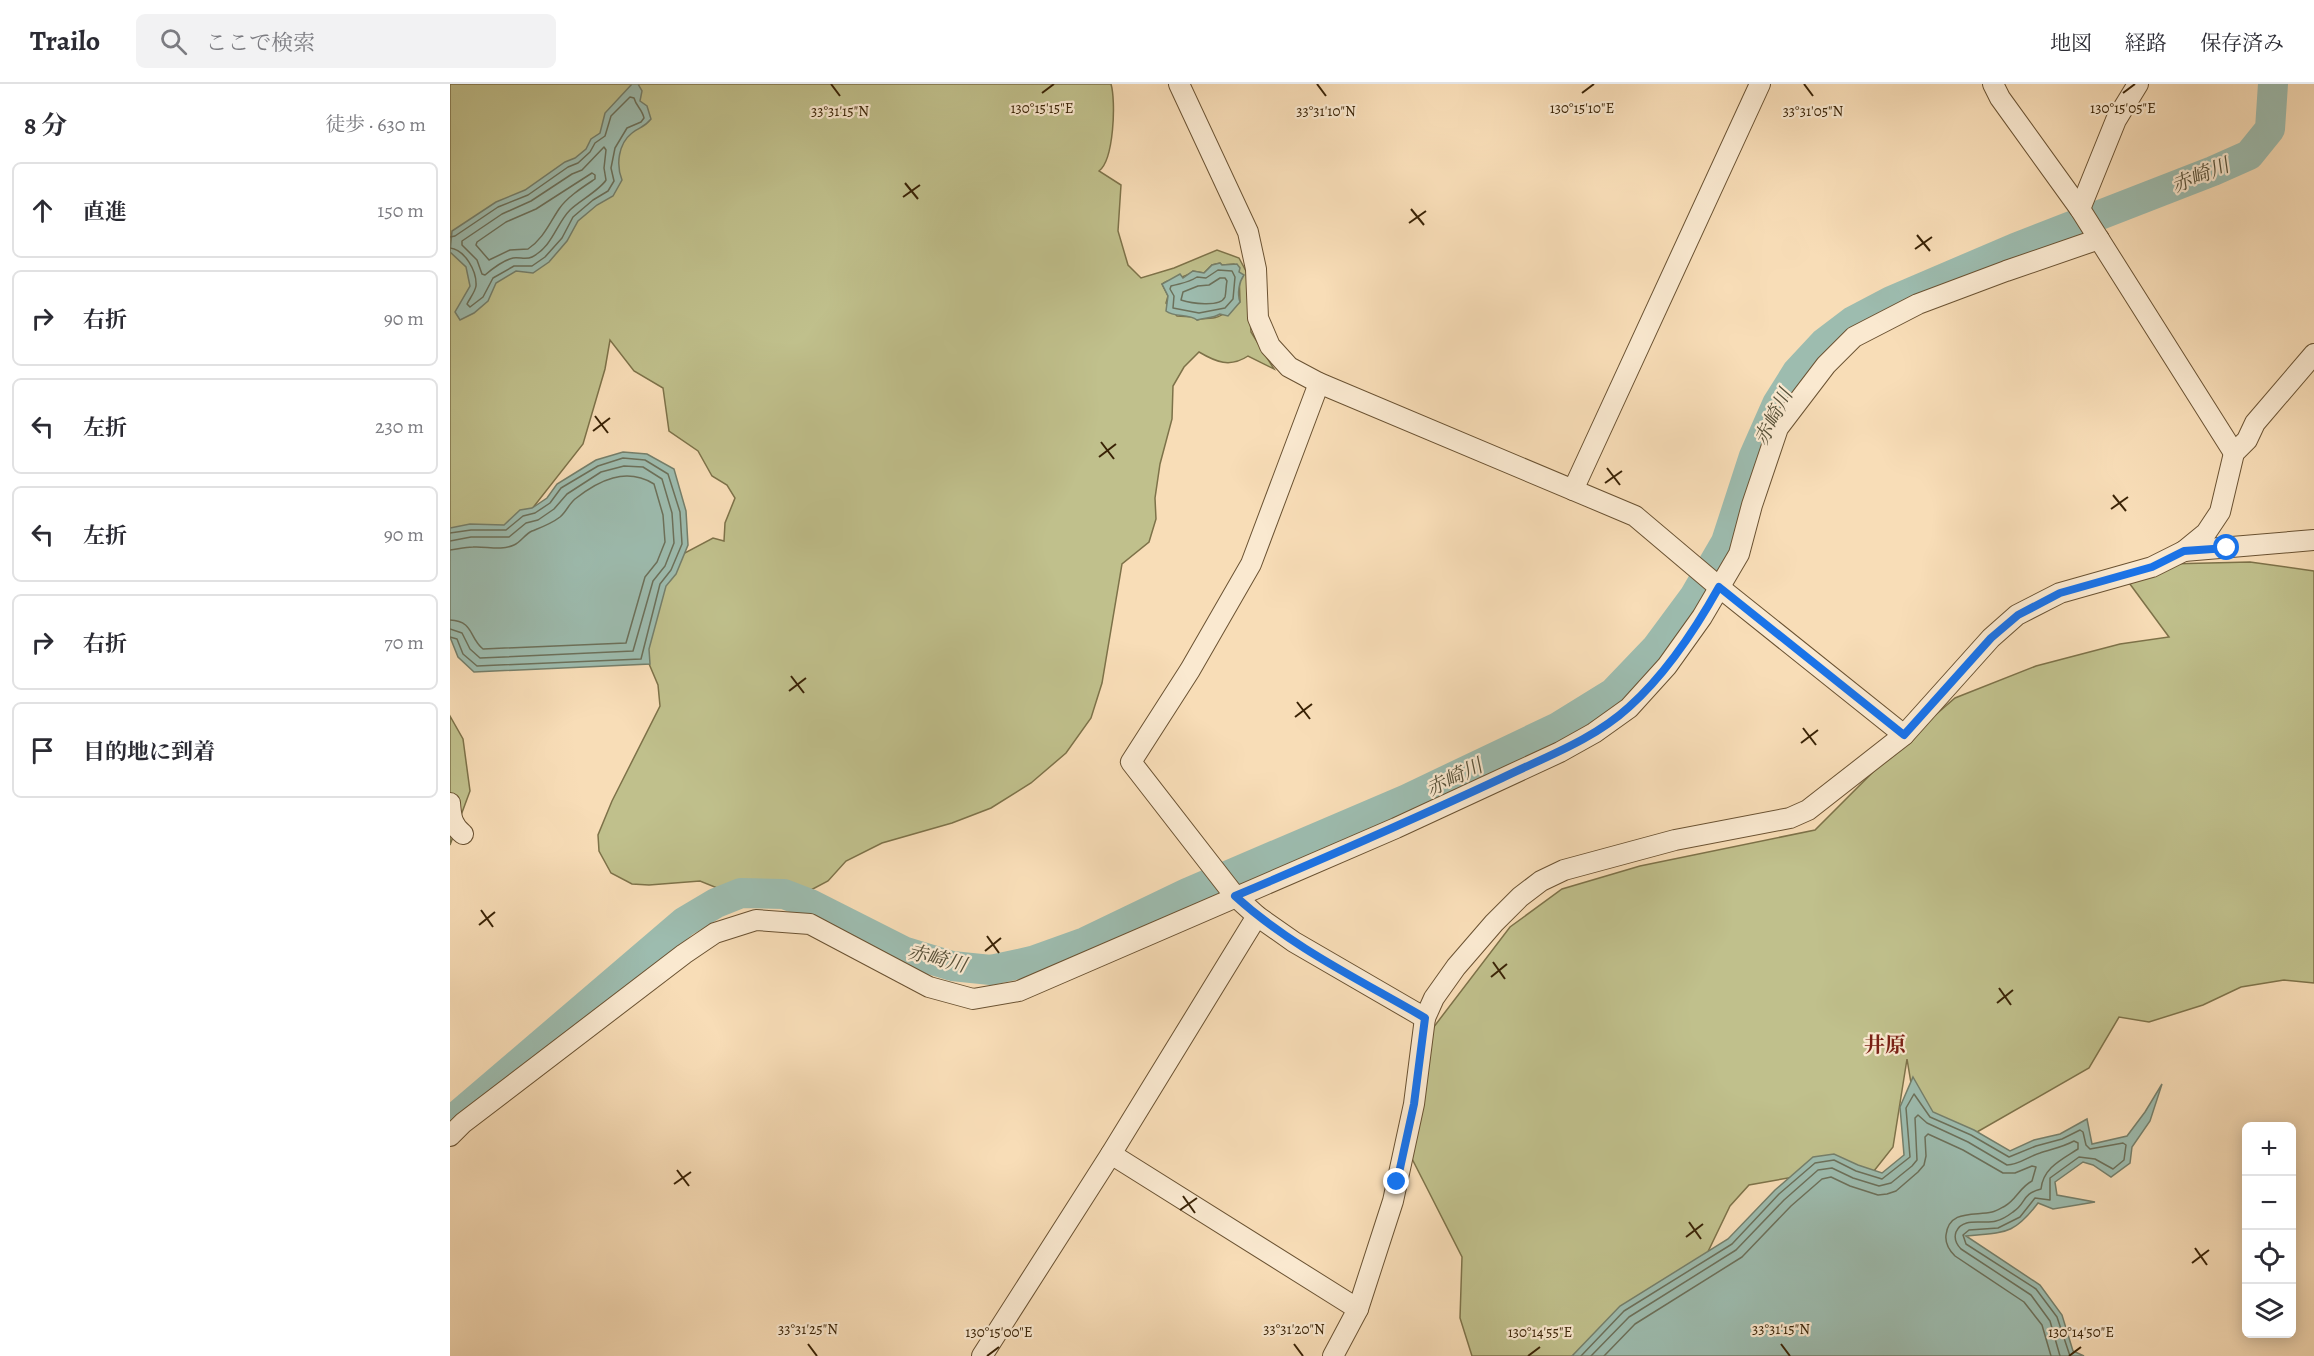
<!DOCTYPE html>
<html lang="ja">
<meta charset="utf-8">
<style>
body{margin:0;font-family:Alegreya,"Noto Serif JP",serif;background:#f2f2f3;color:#2b2b33}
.controls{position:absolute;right:18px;bottom:18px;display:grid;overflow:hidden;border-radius:9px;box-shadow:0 3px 15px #0003}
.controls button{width:54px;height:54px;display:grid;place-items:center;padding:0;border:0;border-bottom:2px solid #e1e1e2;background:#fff;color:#2b2b33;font:30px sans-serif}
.stop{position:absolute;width:18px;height:18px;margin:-14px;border:4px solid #1a73e8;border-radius:50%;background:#fff}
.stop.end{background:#1a73e8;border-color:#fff;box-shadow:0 2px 6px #0008}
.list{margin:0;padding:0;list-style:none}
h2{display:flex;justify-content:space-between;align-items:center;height:78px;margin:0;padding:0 24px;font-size:26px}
h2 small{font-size:20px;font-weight:400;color:#7c7c81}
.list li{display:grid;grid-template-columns:39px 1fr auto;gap:18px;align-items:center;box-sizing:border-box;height:96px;margin:0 12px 12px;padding:0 12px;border:2px solid #e1e1e2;border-radius:9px}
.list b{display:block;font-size:22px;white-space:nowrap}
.list em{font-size:20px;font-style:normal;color:#7c7c81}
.icon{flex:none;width:33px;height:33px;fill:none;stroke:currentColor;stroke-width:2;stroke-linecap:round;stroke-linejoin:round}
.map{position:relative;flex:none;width:1864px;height:1272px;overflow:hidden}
header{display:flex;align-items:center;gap:36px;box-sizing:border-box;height:84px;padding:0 30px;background:#fff;border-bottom:2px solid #e1e1e2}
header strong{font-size:28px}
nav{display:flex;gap:33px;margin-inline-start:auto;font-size:21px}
.search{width:420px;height:54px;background:#f2f2f3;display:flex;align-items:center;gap:15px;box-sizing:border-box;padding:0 21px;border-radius:9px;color:#7c7c81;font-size:22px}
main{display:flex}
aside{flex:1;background:#fff}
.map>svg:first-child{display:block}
</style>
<header>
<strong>Trailo</strong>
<div class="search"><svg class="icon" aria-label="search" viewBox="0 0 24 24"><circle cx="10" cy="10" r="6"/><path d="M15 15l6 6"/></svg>ここで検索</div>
<nav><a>地図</a><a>経路</a><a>保存済み</a></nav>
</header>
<main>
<aside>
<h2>8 分<small>徒歩 · 630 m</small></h2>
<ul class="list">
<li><svg class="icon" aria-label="ahead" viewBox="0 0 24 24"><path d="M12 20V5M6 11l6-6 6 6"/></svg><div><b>直進</b></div><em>150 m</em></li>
<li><svg class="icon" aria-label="right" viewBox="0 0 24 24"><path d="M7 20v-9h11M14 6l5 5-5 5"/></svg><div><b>右折</b></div><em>90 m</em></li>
<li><svg class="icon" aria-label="left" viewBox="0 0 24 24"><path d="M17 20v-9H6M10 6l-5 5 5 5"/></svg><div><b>左折</b></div><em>230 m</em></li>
<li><svg class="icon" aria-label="left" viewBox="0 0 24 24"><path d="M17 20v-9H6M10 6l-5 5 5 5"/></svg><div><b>左折</b></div><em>90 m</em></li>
<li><svg class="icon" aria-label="right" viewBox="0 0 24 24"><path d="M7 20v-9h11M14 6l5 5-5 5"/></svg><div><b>右折</b></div><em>70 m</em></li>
<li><svg class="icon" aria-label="arrive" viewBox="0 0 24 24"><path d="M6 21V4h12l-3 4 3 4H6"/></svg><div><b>目的地に到着</b></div></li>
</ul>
</aside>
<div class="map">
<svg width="1864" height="1272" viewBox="0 0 1864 1272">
<rect width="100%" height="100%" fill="#f8ddb7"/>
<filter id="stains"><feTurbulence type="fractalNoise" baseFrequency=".00333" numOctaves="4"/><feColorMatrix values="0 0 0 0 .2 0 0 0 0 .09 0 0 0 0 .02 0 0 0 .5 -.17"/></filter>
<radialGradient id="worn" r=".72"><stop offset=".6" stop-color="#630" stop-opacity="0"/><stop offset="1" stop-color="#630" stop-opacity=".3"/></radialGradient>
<g fill="#c0c08c" stroke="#7d7249" stroke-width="1.5" fill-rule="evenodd">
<path d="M0 0H661C666 17 664 76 649 87L671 101 668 147 678 181 691 194 724 184 767 166 789 174 797 189 801 248 824 285 798 272C780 284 766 278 749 268L734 283 723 302 722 335 710 380 705 414 706 435 699 458 672 480 652 599 641 634 616 669 581 699 541 724 502 739 432 759 396 777 378 797 359 807 322 818 297 816 250 797 199 801 182 800 161 789 149 767 148 751 162 717 210 622 208 601 194 568 207 503 229 472 263 454 274 457 275 439 285 414 277 401 262 392 248 367 219 347 213 304 184 287 160 256 155 285 133 360 74 435 57 446 0 453ZM770 179 772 181 784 180 789 188 790 218C783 224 771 233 763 234 757 235 753 234 747 236L744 233 727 232 716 219 718 212 712 200C722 193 733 196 743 187L754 189 762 181Z"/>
<path d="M1800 478 1864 487V899L1834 896 1791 903 1753 921 1699 938 1669 933 1639 984 1513 1056 1465 1023 1457 975 1443 1063 1412 1102 1378 1087 1299 1101 1280 1122 1253 1178 1140 1272H1022L1010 1234 1012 1173 955 1061 983 944 1060 843 1112 805 1190 782 1365 746 1446 665 1505 614 1586 582 1670 560 1719 553 1677 496 1718 480Z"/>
<path d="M0 632 13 655 20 707 0 761Z"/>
</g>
<g fill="#9dbcaf" stroke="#757f6b" stroke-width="1.5">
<path d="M182 0H188L192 7 190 17 197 22 201 35C194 44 189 43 182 49 168 60 166 81 172 96L163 112 147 121 128 137 117 157 99 178 83 189 66 187 46 199 38 217 24 229 10 236 5 228 20 202 16 183 0 168 2 147 46 118 75 106 115 78 125 74 136 65 141 55 150 49 155 29Z"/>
<path d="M770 179 772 181 787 180 790 184 789 188 794 191C789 198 787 209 790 218L778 232 770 230C762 235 756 233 747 236 738 229 725 234 716 227L718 212 712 200 730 190 733 194 743 187 754 189 762 181Z"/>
<path d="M173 368 197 370 224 385 236 427 238 461 226 490 216 502 199 565 200 580 24 588 8 573 0 553V444L20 440 54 441 70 426 82 424 97 414 107 400 125 389 146 376Z"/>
<path d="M1463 993 1483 1028 1524 1046 1560 1067 1584 1056 1610 1050 1637 1035 1642 1060 1677 1052 1695 1028 1712 1000 1700 1037 1682 1063 1680 1079 1661 1093 1643 1081 1633 1078 1605 1098 1607 1111 1645 1118 1603 1125 1588 1119C1563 1152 1554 1148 1516 1152L1590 1201 1612 1231 1623 1267 1634 1272H1122L1170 1222 1278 1155 1325 1106 1363 1073 1384 1070 1408 1081 1432 1089 1454 1071 1450 1023Z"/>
</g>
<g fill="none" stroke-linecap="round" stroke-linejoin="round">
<g stroke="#6c705a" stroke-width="1.5">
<path d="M154 63 156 66 154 84 156 96C150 106 129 117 120 126 106 140 103 162 82 173 76 176 70 173 63 174 54 176 42 185 35 191L32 190 27 176 12 161V157L52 130 81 117 122 90 132 86Z"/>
<path d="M142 89 145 91V95C133 103 117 113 109 125 99 140 93 155 78 165L60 166 39 176 26 161 27 158 56 138 86 125Z"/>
<path d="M0 153 5 152 48 123 78 111 118 83 128 79 140 68 145 59 155 52 161 32 180 13 184 14C186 22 192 25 194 34L191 38 177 44 165 64 161 84 164 97 158 107 143 116 123 133 112 154 95 173 82 182H64L43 194 33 213 20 223 17 220C20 214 25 208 26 202 27 187 15 166 0 164"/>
<path d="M768 186 782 187 785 193 783 215 775 224 749 229 723 224 724 212 720 205 721 202C731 199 738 199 747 193L756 194Z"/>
<path d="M770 194H775L777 197C776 201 776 209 775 213 770 224 740 219 731 216L733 208 748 202 759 201Z"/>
<path d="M0 449 21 446H56L73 432 85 429 100 419 111 404 148 382 173 374 195 376 218 390 230 428 232 460 221 486 210 500 191 575 27 582 13 570 7 555 0 553"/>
<path d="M0 457 21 453H59L76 439 88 436 104 425 117 410 151 388 174 382 193 383 212 395 222 429 224 459 215 482 203 497 183 567 30 574 20 565 12 549 0 545"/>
<path d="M0 466C8 465 15 463 23 463 36 462 51 467 64 461 71 458 75 450 82 447 92 443 101 440 110 433 116 428 119 420 125 415 149 396 176 383 204 400L213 431 215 458 207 478 195 493 176 559 33 565C19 554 24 537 0 536"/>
<path d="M1131 1272 1174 1227 1282 1160 1329 1110 1365 1079 1384 1076 1406 1087 1432 1095 1460 1073 1456 1024 1464 1010 1480 1033 1521 1051 1559 1073 1586 1062 1612 1055 1630 1046 1633 1048 1636 1061 1640 1065 1673 1059 1676 1061 1674 1076 1663 1085 1645 1075 1629 1073 1600 1094V1116L1585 1114 1570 1133 1548 1144 1519 1146 1513 1151 1516 1160 1586 1205 1607 1233 1620 1272"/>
<path d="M1141 1272 1179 1233 1286 1166 1334 1116 1368 1086 1382 1084 1403 1094 1429 1102 1441 1099 1462 1082 1467 1076 1465 1034 1468 1031 1477 1039 1518 1058 1557 1081C1569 1081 1579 1072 1590 1069 1602 1065 1613 1063 1624 1057L1628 1059V1065C1611 1076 1593 1084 1591 1105 1571 1110 1577 1119 1563 1128 1559 1131 1551 1136 1546 1137 1534 1141 1513 1132 1506 1148 1504 1154 1506 1160 1511 1165L1581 1211 1600 1237 1610 1272"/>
<path d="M1154 1272 1185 1240 1292 1173 1341 1122 1372 1095 1381 1093 1400 1102 1428 1111 1437 1110 1446 1107 1468 1088 1474 1081 1476 1072 1475 1053 1478 1050 1513 1066 1553 1089H1565L1582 1082 1586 1083 1582 1097C1570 1103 1566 1116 1555 1122 1551 1124 1546 1127 1542 1128 1525 1132 1499 1125 1496 1151 1495 1159 1499 1166 1505 1172L1574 1218 1592 1241 1601 1272"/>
</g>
<path stroke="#9dbcaf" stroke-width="30" d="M0 1038 234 838 266 819 291 809 334 810 360 820 453 867 502 882 541 886 582 877 635 858 737 809 957 715 1108 643 1163 609 1207 563 1244 513 1276 458 1304 372 1327 320 1347 288 1374 259 1403 237 1441 217 1565 164 1763 87 1799 71 1820 45 1823 0"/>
<g stroke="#6a5232" stroke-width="22">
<g id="street">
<path d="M729 0 798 148 806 185 808 234 820 262 839 283 869 299 1185 432 1269 503 1454 651"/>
<path d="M1543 0 1550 14 1630 125 1784 369"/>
<path d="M1630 125 1666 36 1688 0"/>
<path d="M869 299 801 480 740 586 681 678 785 812 807 832 844 858 975 934"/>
<path d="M1123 406 1310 0"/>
<path d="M1734 467 1864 456"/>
<path d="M0 719C1 733 2 741 13 750"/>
<path d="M0 1052 13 1039 234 870 265 849 306 836 360 840 479 903 523 915 569 907 946 744 1110 668 1144 649 1179 624 1217 582 1252 533 1289 470 1302 421 1328 344 1376 281 1404 253 1468 220 1556 187 1649 155"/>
<path d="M661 1070 908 1225"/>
<path d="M532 1272 661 1070 807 832"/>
<path d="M883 1272 908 1225 943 1117 964 1020 975 934 984 914 1006 883 1044 839 1070 813 1091 797 1114 786 1225 756 1340 734 1358 726 1454 651 1541 554 1567 531 1610 509 1702 483 1734 467 1756 449 1770 428 1784 369 1797 356 1805 339 1864 270"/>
</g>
</g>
<use href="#street" stroke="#fae9d0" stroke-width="20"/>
</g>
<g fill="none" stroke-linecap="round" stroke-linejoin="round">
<path stroke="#1a73e8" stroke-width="8" d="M947 1098 964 1020 975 934C910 896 841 863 785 812 875 774 964 735 1052 694 1095 673 1143 656 1179 623 1216 590 1245 546 1269 503L1454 651 1541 554 1568 531 1610 509 1702 483 1734 467 1777 464"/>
</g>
<path fill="none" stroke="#3a2306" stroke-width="2" d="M381 0 390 12M867 0 876 12M1354 0 1363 12M592 9 604 0M1132 9 1144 0M1673 9 1685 0M455 99 468 115M453 113 470 101M961 125 974 141M959 139 976 127M1467 151 1480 167M1465 165 1482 153M145 332 158 349M143 347 160 334M651 358 664 375M649 373 666 360M1157 384 1170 401M1155 399 1172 387M1663 411 1676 427M1661 425 1678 413M341 592 354 609M339 607 356 594M847 618 860 635M845 633 862 620M1353 644 1366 661M1351 659 1368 646M31 826 43 843M29 841 45 828M537 852 549 869M535 867 551 854M1043 878 1055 895M1041 893 1057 880M1549 904 1561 921M1547 919 1563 906M227 1086 239 1102M224 1100 241 1088M733 1112 745 1129M730 1126 747 1114M1239 1138 1251 1155M1236 1153 1253 1140M1745 1164 1757 1181M1742 1179 1759 1166M358 1260 367 1272M844 1260 853 1272M1331 1260 1340 1272M537 1272 549 1263M1078 1272 1090 1263M1619 1272 1631 1263"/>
<g text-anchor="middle" stroke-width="4.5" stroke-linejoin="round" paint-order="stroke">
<g font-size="20" font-style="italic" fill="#585139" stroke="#fae9d0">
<text transform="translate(1750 91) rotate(-22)" y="7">赤崎川</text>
<text transform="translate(1323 333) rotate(-63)" y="7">赤崎川</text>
<text transform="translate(1004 693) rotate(-26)" y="7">赤崎川</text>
<text transform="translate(487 874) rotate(14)" y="7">赤崎川</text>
</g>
<g font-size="21" font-weight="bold" fill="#7a1f14" stroke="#fae9d0">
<text x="1435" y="968">井原</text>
</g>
</g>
<g font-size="15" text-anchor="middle" fill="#3a2306" stroke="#fae9d0" stroke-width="4.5" stroke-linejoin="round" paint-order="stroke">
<text x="1132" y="29">130°15'10"E</text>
<text x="592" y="29">130°15'15"E</text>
<text x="1673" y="29">130°15'05"E</text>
<text x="390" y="32">33°31'15"N</text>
<text x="876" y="32">33°31'10"N</text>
<text x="1363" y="32">33°31'05"N</text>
<text x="358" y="1250">33°31'25"N</text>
<text x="844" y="1250">33°31'20"N</text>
<text x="1331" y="1250">33°31'15"N</text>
<text x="549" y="1253">130°15'00"E</text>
<text x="1090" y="1253">130°14'55"E</text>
<text x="1631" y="1253">130°14'50"E</text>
</g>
<rect width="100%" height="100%" filter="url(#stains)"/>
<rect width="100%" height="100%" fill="url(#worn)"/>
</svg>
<div class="controls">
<button>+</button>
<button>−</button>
<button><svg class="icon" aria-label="locate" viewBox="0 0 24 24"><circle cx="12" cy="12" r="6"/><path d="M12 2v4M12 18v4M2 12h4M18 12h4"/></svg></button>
<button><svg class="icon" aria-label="layers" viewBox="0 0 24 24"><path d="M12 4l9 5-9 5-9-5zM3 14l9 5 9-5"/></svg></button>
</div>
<div class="stop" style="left:1777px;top:464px"></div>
<div class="stop end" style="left:947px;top:1098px"></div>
</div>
</main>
